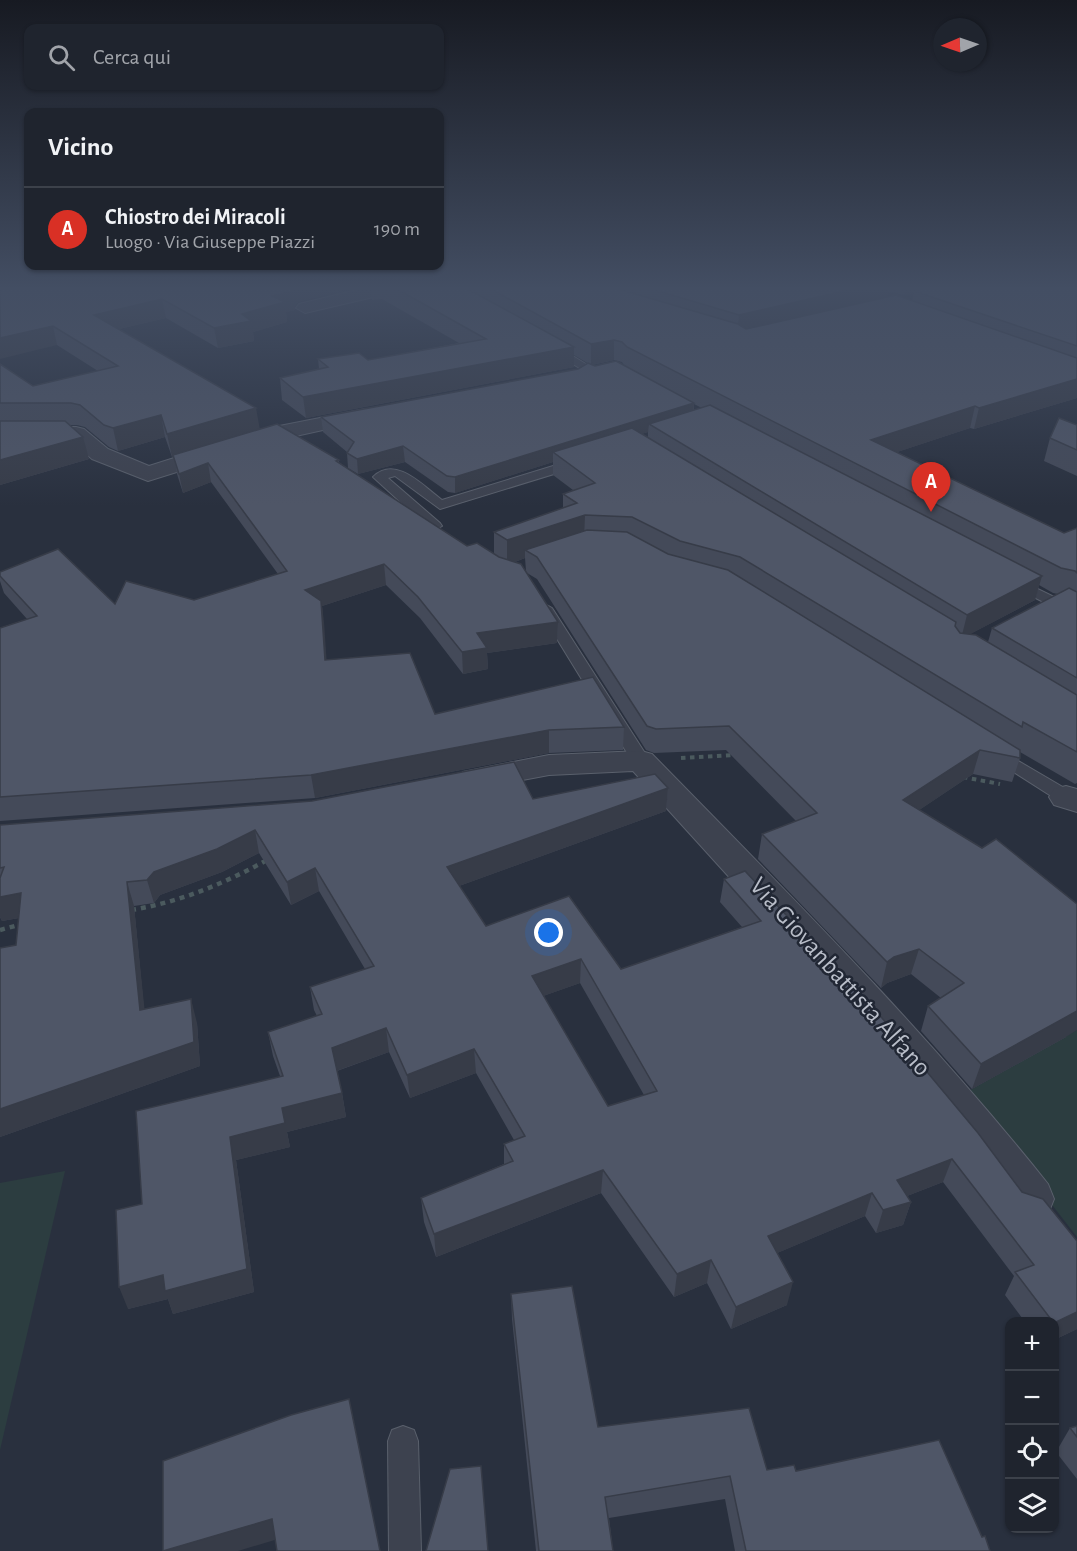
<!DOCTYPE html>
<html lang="it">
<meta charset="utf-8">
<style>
body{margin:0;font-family:"Alegreya Sans",sans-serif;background:#272c36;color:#f1f3f6}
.controls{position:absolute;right:18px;bottom:18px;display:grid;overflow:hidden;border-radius:12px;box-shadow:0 2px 4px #0004}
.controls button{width:54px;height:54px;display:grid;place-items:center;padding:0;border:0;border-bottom:2px solid #3c414a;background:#1f242e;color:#f1f3f6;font:30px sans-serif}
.compass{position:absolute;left:933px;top:18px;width:54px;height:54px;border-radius:50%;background:#1f242e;box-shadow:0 2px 4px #0004;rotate:268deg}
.you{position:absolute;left:549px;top:933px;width:21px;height:21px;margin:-15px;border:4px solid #fff;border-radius:50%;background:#1a73e8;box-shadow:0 0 0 9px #1a73e833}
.badge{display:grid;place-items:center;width:39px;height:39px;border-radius:50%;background:#d93025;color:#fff;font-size:20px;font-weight:700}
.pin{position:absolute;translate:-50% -50px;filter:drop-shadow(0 2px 3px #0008)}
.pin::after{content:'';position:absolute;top:32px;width:21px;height:18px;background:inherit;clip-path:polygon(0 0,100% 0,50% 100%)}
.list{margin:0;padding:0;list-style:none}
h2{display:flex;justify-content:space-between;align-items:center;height:78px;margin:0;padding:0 24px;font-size:26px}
h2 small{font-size:20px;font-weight:400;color:#a1a4aa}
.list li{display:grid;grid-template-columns:39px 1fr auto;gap:18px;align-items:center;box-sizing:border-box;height:84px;padding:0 24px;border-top:2px solid #3c414a}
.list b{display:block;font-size:22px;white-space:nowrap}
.list p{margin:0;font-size:20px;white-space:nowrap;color:#a1a4aa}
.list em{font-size:20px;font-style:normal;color:#a1a4aa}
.icon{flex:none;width:33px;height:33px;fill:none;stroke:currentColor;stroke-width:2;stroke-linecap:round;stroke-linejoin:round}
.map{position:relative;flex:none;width:1077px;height:1551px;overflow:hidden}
.search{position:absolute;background:#1f242e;box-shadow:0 2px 4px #0004;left:24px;top:24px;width:420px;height:66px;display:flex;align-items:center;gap:15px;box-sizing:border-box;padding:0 21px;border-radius:12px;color:#a1a4aa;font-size:22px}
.panel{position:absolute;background:#1f242e;box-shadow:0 2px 4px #0004;left:24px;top:108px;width:420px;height:162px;border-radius:12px}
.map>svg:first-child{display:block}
</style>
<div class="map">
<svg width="1077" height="1551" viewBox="0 0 1077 1551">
<rect width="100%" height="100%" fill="#29303e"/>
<g fill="#2c3d40">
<path d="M1077 1030V1237L965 1093Z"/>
<path d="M65 1171 0 1450V1183Z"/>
</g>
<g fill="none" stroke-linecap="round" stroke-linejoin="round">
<g stroke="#5a606c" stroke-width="2">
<g id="lane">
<path d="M550 347H558L599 372 590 374 550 351Z"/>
<path d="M576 459 582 463 580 466 440 509 395 476 388 478 440 523 442 526 435 530 430 529 373 477C396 455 423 486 442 500Z"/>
<path d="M1015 578 1077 608V619L1010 585 1008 582Z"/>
<path d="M545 604 552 608 650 761 647 765H635L632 761 538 608Z"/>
<path d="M996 748 1073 793 1075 797 1073 801H1059L990 757 987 753Z"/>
<path d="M403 1426 414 1430 418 1441 421 1551H389L388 1441 392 1430Z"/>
</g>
</g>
<g stroke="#5a606c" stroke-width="2">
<g id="street">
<path d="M365 288H397L395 292 305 313 296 308 299 304Z"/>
<path d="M366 409 373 411 377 415 373 419 282 439 148 481 92 459 71 441H0V427H76L84 429 108 449 149 466 269 428Z"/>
<path d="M641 751 652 754C789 894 926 1031 1048 1184L1054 1199 1048 1214 1031 1220 1014 1214 971 1155 877 1040 633 771 549 775 475 789 463 786 458 779 463 772 549 755Z"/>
<path d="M1066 786 1077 789V812L1054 805 1049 797 1054 789Z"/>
</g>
</g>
<g stroke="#4b5a5e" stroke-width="4" stroke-dasharray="4.5 4.5" stroke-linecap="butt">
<path d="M681 758 733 755"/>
<path d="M963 777 1000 784"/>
</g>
<g stroke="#4b5a5e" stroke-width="4.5" stroke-dasharray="5 5" stroke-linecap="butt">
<path d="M131 910C181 902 225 883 269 859"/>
<path d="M0 930 22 924"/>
</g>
<use href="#lane" fill="#3d424f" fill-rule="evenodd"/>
<use href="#street" fill="#3d424f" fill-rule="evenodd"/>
</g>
<g fill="#444a59" fill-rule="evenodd">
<path d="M0 288 298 302 295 306V310L286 312 287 322 253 332 254 341 218 348 166 318 119 329 259 429 339 460V463L467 546 494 554V532L563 508V494L573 490 553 475V462L455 493 448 492 405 462 358 474 348 468 347 453V452L323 432 321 417 578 369 589 364 574 355V367L306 418 282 400 280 378 319 369 318 359 368 360 459 343 382 299 372 300 371 288H1077V398L974 429 970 428 897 452 1064 533 1077 528V783L1075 784 1020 752V758L1012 782 973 774 919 810 1066 1037 972 1089 921 1031 928 1006 941 998 911 974 887 983 881 988 758 859 762 834 796 821 726 750 654 753 646 750 537 579 527 573 558 622 557 643 487 653 488 669 463 674 420 618 386 585 322 606 326 659 435 714 624 727 623 750 549 753 315 798 0 821V628L27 619 4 593 0 581V572L115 604 194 600 278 574 211 482 183 493 177 474 174 456 172 457 165 437 118 451 109 447 85 427 77 425H69L89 459 0 485V364L33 386 98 371 57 345ZM888 291 904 295 914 293 912 301 887 297ZM614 360 622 362 625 366H595L592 365ZM694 404 702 408 694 410ZM648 432V438L641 434ZM525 558 526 571 515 562ZM1039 585 1053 593 1058 594 992 628 988 642 970 634 1035 600Z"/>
<path d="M1077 425V476L1044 461 1050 438Z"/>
<path d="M668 788 666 811 459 886 486 926 621 969 742 927 720 902 724 879 1022 1192 1077 1241V1329L1054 1340V1322H1025L1005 1295 1014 1276 943 1182 907 1196 911 1202 903 1225 876 1233 865 1216 777 1253 787 1305 731 1329 707 1283 674 1297 601 1193 436 1257 424 1222 421 1198 504 1164V1144L514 1140 476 1073 410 1098 389 1052 337 1071 342 1093 346 1117 287 1132 290 1147 236 1160 254 1292 173 1314 168 1299 128 1309 142 1204 280 1076 273 1056 268 1032 317 1016 314 1010 310 987 365 969 319 891 291 905 259 853 222 872 160 895 154 903 134 906 144 1009 197 1023 200 1066 0 1137V948L16 945 19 918 2 921 0 917V825L533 799ZM580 983 644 1095 608 1106 543 996Z"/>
<path d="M511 1294 598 1427 767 1470 796 1471 982 1537 990 1551H735L725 1499 609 1518 613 1551H536L512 1319Z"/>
<path d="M1077 1426V1479L1056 1452 1070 1428Z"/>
</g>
<g fill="#373c48">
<path d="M292 288H353L298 302 295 306V310L286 312 287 322 253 332 254 341 218 348 214 328 272 296Z"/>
<path d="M857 288H889L887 300 737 335 739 315Z"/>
<path d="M906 288H934L914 291V293L904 295Z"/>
<path d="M162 299 166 318 98 334 94 315Z"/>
<path d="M53 326 57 345 0 359V338Z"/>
<path d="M614 340V360L591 365V344Z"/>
<path d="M574 347V367L306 418 303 397Z"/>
<path d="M1077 379V398L974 429 979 408Z"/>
<path d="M694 403 693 417 649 424 648 432 562 459 553 452V462L455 493V477Z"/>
<path d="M975 406 970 428 867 462 871 440Z"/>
<path d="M256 408 260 430 172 457 167 434Z"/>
<path d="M161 415 165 437 118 451 113 428Z"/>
<path d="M83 437 89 459 0 485V460Z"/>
<path d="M403 446 405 462 358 474 357 459Z"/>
<path d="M208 463 211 482 183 493 179 474Z"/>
<path d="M585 515 584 539 525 550V558L507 565V540Z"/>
<path d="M384 564 386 585 322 606 324 622 328 681 305 590Z"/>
<path d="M1042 576 1035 600 961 639 967 615Z"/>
<path d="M558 622 557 643 487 653 488 669 463 674 462 652 477 633Z"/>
<path d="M549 730V753L315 798 311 775Z"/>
<path d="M980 750 973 774 897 825 903 800Z"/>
<path d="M668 788 666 811 448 890 447 867Z"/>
<path d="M255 830 259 853 222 872 160 895 154 903 147 880 154 872Z"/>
<path d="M315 868 319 891 291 905 287 882Z"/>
<path d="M127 882 134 906 147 1034 140 1010Z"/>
<path d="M21 893 30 916 2 921 0 917V897Z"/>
<path d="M919 949 911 974 887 983 881 988 887 962 894 957Z"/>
<path d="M581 959 580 983 532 1000V976Z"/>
<path d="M191 999 197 1023 200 1066 0 1137V1109Z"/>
<path d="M1077 1011V1030L1066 1037 972 1089 981 1064Z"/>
<path d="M386 1028 389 1052 336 1071 332 1048Z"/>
<path d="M474 1049 476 1073 410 1098 407 1075Z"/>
<path d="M342 1093 346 1117 287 1132 290 1147 236 1160 254 1292 173 1314 168 1299 128 1309 119 1287 230 1137 282 1108Z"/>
<path d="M952 1159 943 1182 889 1203 897 1180Z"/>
<path d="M603 1170 601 1193 436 1257 434 1234Z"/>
<path d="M872 1193 865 1216 763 1259 768 1236Z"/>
<path d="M911 1202 903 1225 876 1233 883 1210Z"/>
<path d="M711 1260 707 1283 674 1297 677 1274Z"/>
<path d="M793 1282 787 1305 731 1329 736 1307Z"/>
<path d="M1077 1312V1329L1054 1340V1323Z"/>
<path d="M272 1519 278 1539 238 1551H163Z"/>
</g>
<g fill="#4f5667" stroke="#373c48" stroke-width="1.5" fill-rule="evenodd">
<path d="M0 288H292L293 291 272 296 285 302 242 314 251 321 214 328 162 299 94 315 256 408 167 434 161 415 113 428 104 425 80 405 71 403H0V364L33 386 118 366 53 326 0 338Z"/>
<path d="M395 288H464L475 293 574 347 303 397 280 378 328 367 318 359 359 353 368 360 486 339Z"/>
<path d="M489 288H615L738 324 746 329 896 295 1077 358V379L979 408 975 406 871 440 1064 533 1077 528V573L1075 571 1061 568 627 347 622 342 614 340 591 344Z"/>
<path d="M648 288H857L739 315Z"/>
<path d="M925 288H1077V346L914 291Z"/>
<path d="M616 361 694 403 455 477 447 476 403 446 357 459 347 453 354 442 321 417 578 369 588 363 595 366Z"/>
<path d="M710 405 1042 576 967 615 649 424Z"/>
<path d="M1059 418 1077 425V450L1050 438Z"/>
<path d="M0 421H65L83 437 0 460Z"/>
<path d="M277 424 339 460 336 461 467 546 477 543 499 557 521 564 558 622 477 633 487 648 462 652 418 597 384 564 305 590 321 601 325 660 410 653 435 714 593 677 624 727 549 730 311 775 0 797V628L37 616 0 576V572L58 549 115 604 126 581 194 600 287 571 208 463 179 474 173 455Z"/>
<path d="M632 428 956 622 955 626 960 633 976 635 1077 695V752L1023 722 1022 727 740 557 680 541 632 517 585 515 507 540 494 532 577 503 563 494 595 483 553 452Z"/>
<path d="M587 530 627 532 668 554 728 570 1020 750V758L980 750 903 800 982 848 996 839 1077 904V1011L981 1064 928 1006 964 983 919 949 894 957 887 962 762 834 817 813 729 726 656 729 647 726 537 557 525 550Z"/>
<path d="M1069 588 1077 592V678L992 628Z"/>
<path d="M514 762 533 799 655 774 668 788 447 867 486 926 569 896 621 969 761 921 724 879 745 871 882 1018 978 1133 1022 1192 1043 1199 1077 1241V1312L1054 1323V1322H1053L1015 1272 1034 1265 952 1159 897 1180 911 1202 883 1210 872 1193 768 1236 793 1282 736 1307 711 1260 677 1274 603 1170 434 1234 421 1198 513 1161 504 1144 525 1136 474 1049 407 1075 386 1028 332 1048 342 1093 282 1108 285 1123 230 1137 247 1269 165 1291 163 1275 119 1287 116 1210 142 1204 136 1111 283 1076 268 1032 322 1014 310 987 374 966 315 868 287 882 255 830 217 849 154 872 147 880 127 882 140 1010 191 999 194 1042 0 1109V948L16 945 21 893 0 897V878L4 867 0 868V825L312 801ZM581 959 657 1091 608 1106 532 976Z"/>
<path d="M572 1286 598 1427 749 1408 767 1470 794 1465 796 1471 939 1440 982 1537 985 1536 990 1551H746L730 1476 605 1497 613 1551H539L511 1294Z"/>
<path d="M349 1399 380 1551H277L272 1519 163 1551V1461L291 1415Z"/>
<path d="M1077 1426V1437L1070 1428Z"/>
<path d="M481 1466 488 1551H426L450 1469Z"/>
</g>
<linearGradient id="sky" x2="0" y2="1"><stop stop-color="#171a22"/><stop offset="0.57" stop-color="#434e63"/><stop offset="1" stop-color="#434e63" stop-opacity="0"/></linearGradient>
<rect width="1077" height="506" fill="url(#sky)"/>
<g text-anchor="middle" stroke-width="5" stroke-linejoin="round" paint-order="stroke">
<g font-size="26" fill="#b9bec9" stroke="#212734">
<text transform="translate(841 976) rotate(48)" y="9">Via Giovanbattista Alfano</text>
</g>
</g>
</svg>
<div class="controls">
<button>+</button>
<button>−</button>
<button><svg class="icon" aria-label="locate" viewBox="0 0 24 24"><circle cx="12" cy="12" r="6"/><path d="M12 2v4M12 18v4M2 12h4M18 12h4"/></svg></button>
<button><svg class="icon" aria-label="layers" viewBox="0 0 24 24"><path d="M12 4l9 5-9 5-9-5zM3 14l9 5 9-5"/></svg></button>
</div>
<svg class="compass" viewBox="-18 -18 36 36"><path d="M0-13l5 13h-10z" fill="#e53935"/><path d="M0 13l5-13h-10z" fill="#a1a4aa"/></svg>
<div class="you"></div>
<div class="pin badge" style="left:931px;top:512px">A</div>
<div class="search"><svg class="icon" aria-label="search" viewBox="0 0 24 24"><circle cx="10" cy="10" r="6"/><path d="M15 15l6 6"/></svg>Cerca qui</div>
<section class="panel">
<h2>Vicino<small></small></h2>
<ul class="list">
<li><span class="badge">A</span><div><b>Chiostro dei Miracoli</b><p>Luogo · Via Giuseppe Piazzi</p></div><em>190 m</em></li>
</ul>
</section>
</div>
